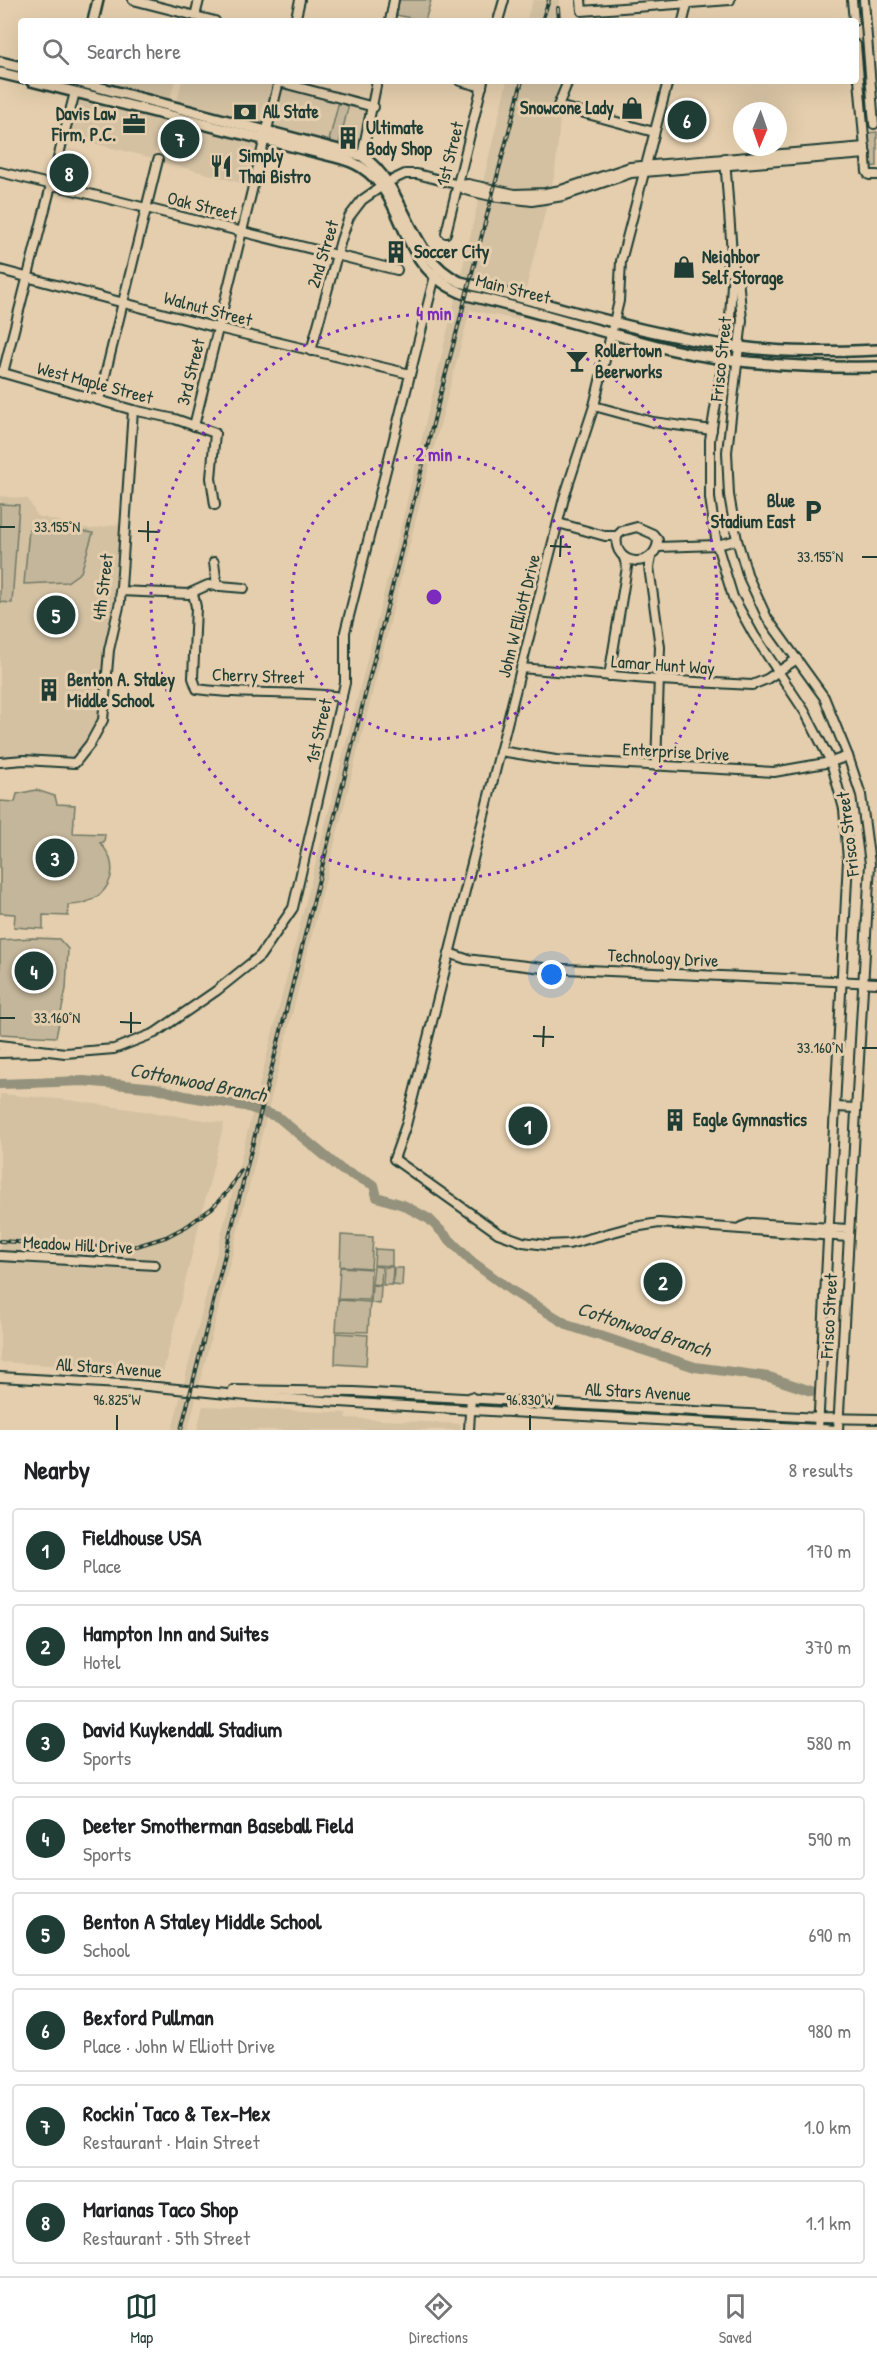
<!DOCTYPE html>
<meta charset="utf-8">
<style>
body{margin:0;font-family:"Patrick Hand",sans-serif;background:#f6f6f6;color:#202124}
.compass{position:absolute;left:733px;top:102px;width:54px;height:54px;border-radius:50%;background:#fff;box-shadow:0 6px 24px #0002;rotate:182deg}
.you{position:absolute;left:552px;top:975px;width:21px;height:21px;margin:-15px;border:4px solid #fff;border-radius:50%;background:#1a73e8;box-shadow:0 0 0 9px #1a73e833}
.badge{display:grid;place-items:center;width:39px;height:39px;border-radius:50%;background:#1f3d34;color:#fff;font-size:20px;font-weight:700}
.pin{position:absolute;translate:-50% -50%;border:3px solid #fff;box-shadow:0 2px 6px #0006}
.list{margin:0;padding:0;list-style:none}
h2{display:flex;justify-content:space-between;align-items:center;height:78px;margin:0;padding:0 24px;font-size:26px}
h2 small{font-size:20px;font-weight:400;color:#757577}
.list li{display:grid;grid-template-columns:39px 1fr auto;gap:18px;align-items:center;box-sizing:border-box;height:84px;margin:0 12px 12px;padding:0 12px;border:2px solid #e0e0e0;border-radius:6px}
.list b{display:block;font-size:22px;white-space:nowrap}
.list p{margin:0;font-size:20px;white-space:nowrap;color:#757577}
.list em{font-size:20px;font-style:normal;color:#757577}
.icon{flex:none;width:33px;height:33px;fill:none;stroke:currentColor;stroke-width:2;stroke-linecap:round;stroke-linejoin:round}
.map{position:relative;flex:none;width:877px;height:1430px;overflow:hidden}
.search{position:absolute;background:#fff;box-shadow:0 6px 24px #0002;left:18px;right:18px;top:18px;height:66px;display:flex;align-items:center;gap:15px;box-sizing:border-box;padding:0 21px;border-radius:6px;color:#757577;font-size:22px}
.sheet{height:846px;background:#fff}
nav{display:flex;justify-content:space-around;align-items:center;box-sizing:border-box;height:84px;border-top:2px solid #e0e0e0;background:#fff;font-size:16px;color:#757577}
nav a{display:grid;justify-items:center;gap:3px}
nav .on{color:#1f3d34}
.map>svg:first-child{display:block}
</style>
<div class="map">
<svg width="877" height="1430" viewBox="0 0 877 1430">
<rect width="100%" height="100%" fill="#e4cead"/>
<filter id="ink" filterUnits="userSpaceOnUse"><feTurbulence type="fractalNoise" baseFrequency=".0167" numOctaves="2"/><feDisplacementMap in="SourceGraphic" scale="12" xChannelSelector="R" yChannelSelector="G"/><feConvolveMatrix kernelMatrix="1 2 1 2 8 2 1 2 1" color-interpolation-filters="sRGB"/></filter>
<g filter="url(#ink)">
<g fill="#d3c1a2">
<path d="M533 0H560L553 21H526Z"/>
<path d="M89 81H175L170 99 166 101Z"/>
<path d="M182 81H262L273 84 262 124 259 125 181 105 177 101Z"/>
<path d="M507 81H557L560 120 555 172 518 320 470 310 423 490 188 1430H172L402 522Z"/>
<path d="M281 87 339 101 329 141 272 126Z"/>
<path d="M84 98 164 118 153 158 68 137 77 101Z"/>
<path d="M349 104 367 108 357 150 339 144Z"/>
<path d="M175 121 257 142 245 184 163 162Z"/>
<path d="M0 496 28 499 37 516 91 529 120 524 115 600 104 658 99 722 72 760 0 758Z"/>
<path d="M0 1094 68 1100 224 1123 163 1372 0 1362Z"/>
<path d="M203 1406 346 1413V1418L461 1424 460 1430H197Z"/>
</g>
<g fill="#c4b69a" stroke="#727a67" stroke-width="1.5">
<path d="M399 0H431L425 21 396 15Z"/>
<path d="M339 101 349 104 339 144 329 141Z"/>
<path d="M877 132V166L869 167 866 133Z"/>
<path d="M0 504 19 505 12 603 0 602Z"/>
<path d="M38 524 93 533 81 572 67 582 24 584 29 529Z"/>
<path d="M36 790 55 796 57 804 75 805 73 833 105 834 104 842 100 843C127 871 104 906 68 905V916L43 915V929L14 927 15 914 0 913V801L15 802 17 794Z"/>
<path d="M33 938 59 939 68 949 66 989 56 1037 0 1034V940Z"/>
<path d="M341 1235 373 1237 371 1268 340 1266Z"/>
<path d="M375 1249 392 1250V1266L374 1265Z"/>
<path d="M374 1266 382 1267 381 1285 372 1284Z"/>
<path d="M340 1267 371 1269 370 1300 338 1299Z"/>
<path d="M384 1267H393L392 1285H383Z"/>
<path d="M394 1268H403L402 1286 393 1285Z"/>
<path d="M372 1285 381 1286 380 1304 371 1303Z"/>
<path d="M338 1300 370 1302 368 1332 336 1331Z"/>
<path d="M336 1333 368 1335 366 1366 335 1364Z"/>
</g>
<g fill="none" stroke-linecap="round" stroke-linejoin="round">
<path stroke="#94927c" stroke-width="10" d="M0 1084 84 1081 156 1088 185 1096 245 1106 278 1117 342 1170 374 1185 377 1197 403 1205 429 1219 471 1261 512 1291 570 1326 695 1367 769 1377 811 1391"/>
<g stroke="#1f3d34" stroke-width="12">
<g id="minor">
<path d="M133 0 215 21"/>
<path d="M581 0 582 11 730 0"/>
<path d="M852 0 854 21"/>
<path d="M864 0 874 124"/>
<path d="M195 16 199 0"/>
<path d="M295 21 300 0"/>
<path d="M390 21 394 0"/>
<path d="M498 21 504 0"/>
<path d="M683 21 688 1"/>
<path d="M856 45 867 172 869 175H877"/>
<path d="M460 81 482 87"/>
<path d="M568 81 558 106 654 132"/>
<path d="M668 81 621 261 619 301 594 406 564 498 406 1125 394 1159 498 1233 523 1242 546 1245 569 1244 628 1228 659 1223 848 1237"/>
<path d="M279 82 374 107"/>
<path d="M362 156 377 81"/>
<path d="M725 158 733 267 730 317 710 440V498L717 545 733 597 754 635 805 712 831 762 844 809 848 860 818 1430"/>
<path d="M0 172 397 270"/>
<path d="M459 185 468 184 515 194 545 193 561 190 630 167 865 147"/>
<path d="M446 233 483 81"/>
<path d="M733 267 738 278 742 320 727 452 729 495 737 540 748 577 767 618 824 697 848 756 861 795 870 864 838 1430"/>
<path d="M0 270 218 328 410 374"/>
<path d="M311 351 341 240 349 217 362 200 388 182 405 174H417L459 185 465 190 491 196 532 201 563 196 631 173 866 154"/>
<path d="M0 372 133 410 175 419 215 433 211 478 215 505"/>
<path d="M3 373 75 92"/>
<path d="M99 400 158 160"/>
<path d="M594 406 653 422 712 430"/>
<path d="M194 426 279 81"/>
<path d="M558 523 605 536H617"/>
<path d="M637 527 653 534 658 540C657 569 612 568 617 536L622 531Z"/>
<path d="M658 547 717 545 737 540"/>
<path d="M651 557 649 567 660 647 656 766"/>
<path d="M214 562 217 586"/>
<path d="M120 591 188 594 208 585 244 588"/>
<path d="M193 593 196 607 193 678 197 689C245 696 294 690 342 697"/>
<path d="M521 668 659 680 752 685 767 679 797 659"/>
<path d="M609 676 627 567 624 558"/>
<path d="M500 751 556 760 774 772 831 762 848 756"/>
<path d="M0 762 24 760 75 763 90 744 103 720 109 650 120 602 133 410"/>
<path d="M449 953 466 959 543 968 877 983"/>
<path d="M0 1045 65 1053 114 1049 155 1033 216 991 260 956 293 908 345 683V632L436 272"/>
<path d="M0 1053 39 1052"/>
<path d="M836 1107 855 1108"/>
<path d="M741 1227 752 1223 848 1229"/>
<path d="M0 1256 155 1265"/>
<path d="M0 1377 137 1385 257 1397 455 1409 838 1430"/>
<path d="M233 1390 354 1392 819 1418 877 1419"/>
<path d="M469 1430 471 1397"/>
</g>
</g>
<g stroke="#1f3d34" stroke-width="14">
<g id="major">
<path d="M93 21 98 0"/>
<path d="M0 62 21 67"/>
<path d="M0 73 21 78"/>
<path d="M31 81 335 157C343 159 353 162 361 167 411 199 394 268 467 295 536 311 604 333 673 350 739 365 809 368 877 367"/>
<path d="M75 81 362 156C408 188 407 258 460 282 553 304 645 336 740 347 786 353 831 352 877 350"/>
</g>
</g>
<use href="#minor" stroke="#e4cead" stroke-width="8"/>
<use href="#major" stroke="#e4cead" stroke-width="9"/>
<g stroke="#1f3d34" stroke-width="4">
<g id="rail">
<path d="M558 8 559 21"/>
<path d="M542 21 549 0"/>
<path d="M0 1241 114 1248 137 1246 166 1237 187 1226 212 1208 228 1191 241 1170"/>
<path d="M181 1430 441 392 522 81"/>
</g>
</g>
<use href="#rail" stroke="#e4cead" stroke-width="1.5" stroke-dasharray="4.5" stroke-linecap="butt"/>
</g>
</g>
<path fill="none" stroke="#1f3d34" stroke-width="2" d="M0 527H15M138 531 159 532M148 542V521M550 546 571 547M560 557 561 536M862 557H877M0 1018H15M120 1022 141 1023M131 1033V1012M533 1036 554 1037M543 1047 544 1026M862 1048H877M117 1430V1415M530 1430V1415"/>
<g fill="none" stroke="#7b2cbf" stroke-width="3" stroke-dasharray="3 6">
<circle cx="434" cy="597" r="142"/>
<circle cx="434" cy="597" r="283"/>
</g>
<defs>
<g id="shop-bare" transform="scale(1.8)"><path d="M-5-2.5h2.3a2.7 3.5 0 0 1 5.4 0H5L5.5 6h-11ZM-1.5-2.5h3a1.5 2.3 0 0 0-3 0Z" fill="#1f3d34" stroke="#e4cead" stroke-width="2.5" paint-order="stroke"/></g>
<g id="bank-bare" transform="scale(1.8)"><path d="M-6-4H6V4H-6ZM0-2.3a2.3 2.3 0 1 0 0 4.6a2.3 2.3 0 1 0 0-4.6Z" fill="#1f3d34" stroke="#e4cead" stroke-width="2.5" paint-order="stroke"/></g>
<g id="office-bare" transform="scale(1.8)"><path d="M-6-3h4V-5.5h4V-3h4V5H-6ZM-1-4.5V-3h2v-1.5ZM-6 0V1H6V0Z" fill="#1f3d34" stroke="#e4cead" stroke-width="2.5" paint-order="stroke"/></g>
<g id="building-bare" transform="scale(1.8)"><path d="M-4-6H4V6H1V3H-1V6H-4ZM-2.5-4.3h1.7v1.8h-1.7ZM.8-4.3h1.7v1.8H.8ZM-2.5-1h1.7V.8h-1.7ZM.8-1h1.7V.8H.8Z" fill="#1f3d34" stroke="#e4cead" stroke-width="2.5" paint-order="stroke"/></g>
<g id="restaurant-bare" transform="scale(1.8)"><path d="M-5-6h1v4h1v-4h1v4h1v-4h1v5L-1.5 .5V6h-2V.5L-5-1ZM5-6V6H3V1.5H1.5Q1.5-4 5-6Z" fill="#1f3d34" stroke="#e4cead" stroke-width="2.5" paint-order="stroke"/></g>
<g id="bar-bare" transform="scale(1.8)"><path d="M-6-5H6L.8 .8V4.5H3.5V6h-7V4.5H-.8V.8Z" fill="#1f3d34" stroke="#e4cead" stroke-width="2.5" paint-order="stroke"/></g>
<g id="parking-bare" transform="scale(1.8)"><path d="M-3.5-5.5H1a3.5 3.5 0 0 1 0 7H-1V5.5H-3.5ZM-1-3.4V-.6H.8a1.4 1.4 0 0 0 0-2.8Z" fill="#1f3d34" stroke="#e4cead" stroke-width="2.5" paint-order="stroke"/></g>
</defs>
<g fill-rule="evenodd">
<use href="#shop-bare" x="632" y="108"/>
<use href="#bank-bare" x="245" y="112"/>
<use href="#office-bare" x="134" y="124"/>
<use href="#building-bare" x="348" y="138"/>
<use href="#restaurant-bare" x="221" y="166"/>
<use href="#building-bare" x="396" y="252"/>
<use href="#shop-bare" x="684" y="267"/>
<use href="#bar-bare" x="577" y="361"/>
<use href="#parking-bare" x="813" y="511"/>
<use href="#building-bare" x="49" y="690"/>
<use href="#building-bare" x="675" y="1120"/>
</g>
<g text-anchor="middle" stroke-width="6" stroke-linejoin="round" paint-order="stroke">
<g font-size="18" font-weight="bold" fill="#1f3d34" stroke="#e4cead" text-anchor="start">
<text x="614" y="114" text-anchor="end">Snowcone Lady</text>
<text x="263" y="118">All State</text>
<text x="116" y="120" text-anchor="end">Davis Law<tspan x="116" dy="21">Firm, P.C.</tspan></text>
<text x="366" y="134">Ultimate<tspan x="366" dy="21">Body Shop</tspan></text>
<text x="239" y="162">Simply<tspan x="239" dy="21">Thai Bistro</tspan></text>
<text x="414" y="258">Soccer City</text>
<text x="702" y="263">Neighbor<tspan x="702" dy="21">Self Storage</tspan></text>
<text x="595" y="357">Rollertown<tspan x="595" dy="21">Beerworks</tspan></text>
<text x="795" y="507" text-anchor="end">Blue<tspan x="795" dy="21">Stadium East</tspan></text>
<text x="67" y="686">Benton A. Staley<tspan x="67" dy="21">Middle School</tspan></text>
<text x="693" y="1126">Eagle Gymnastics</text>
</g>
<g font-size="18" fill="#1f3d34" stroke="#e4cead">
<text transform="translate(450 154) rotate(-76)" y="6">1st Street</text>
<text transform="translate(202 206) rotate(14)" y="6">Oak Street</text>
<text transform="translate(323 254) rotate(-73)" y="6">2nd Street</text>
<text transform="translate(513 289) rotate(14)" y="6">Main Street</text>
<text transform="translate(208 309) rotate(15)" y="6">Walnut Street</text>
<text transform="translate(721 359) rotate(-84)" y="6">Frisco Street</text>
<text transform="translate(191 372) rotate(-76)" y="6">3rd Street</text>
<text transform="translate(95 383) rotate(15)" y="6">West Maple Street</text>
<text transform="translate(103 587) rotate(-83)" y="6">4th Street</text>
<text transform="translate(519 616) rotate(-76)" y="6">John W Elliott Drive</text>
<text transform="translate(663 665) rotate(4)" y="6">Lamar Hunt Way</text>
<text transform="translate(258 676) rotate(2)" y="6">Cherry Street</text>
<text transform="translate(319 731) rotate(-77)" y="6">1st Street</text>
<text transform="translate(676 752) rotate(3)" y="6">Enterprise Drive</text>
<text transform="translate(848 834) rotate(-97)" y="6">Frisco Street</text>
<text transform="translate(663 958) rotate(3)" y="6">Technology Drive</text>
<text transform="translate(78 1245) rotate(3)" y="6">Meadow Hill Drive</text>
<text transform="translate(829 1316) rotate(-87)" y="6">Frisco Street</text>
<text transform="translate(109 1368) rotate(4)" y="6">All Stars Avenue</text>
<text transform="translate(638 1392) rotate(3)" y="6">All Stars Avenue</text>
</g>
<g font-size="20" font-style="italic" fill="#2b463b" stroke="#e4cead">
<text transform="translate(198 1082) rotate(11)" y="7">Cottonwood Branch</text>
<text transform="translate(644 1329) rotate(18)" y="7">Cottonwood Branch</text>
</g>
</g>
<g font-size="15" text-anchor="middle" fill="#1f3d34" stroke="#e4cead" stroke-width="6" stroke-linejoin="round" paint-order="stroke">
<text x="57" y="532">33.155°N</text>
<text x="820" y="562">33.155°N</text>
<text x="57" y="1023">33.160°N</text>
<text x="820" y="1053">33.160°N</text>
<text x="117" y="1405">96.825°W</text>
<text x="530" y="1405">96.830°W</text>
</g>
<circle cx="434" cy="597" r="9" fill="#7b2cbf" stroke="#e4cead" stroke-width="3"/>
<g font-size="18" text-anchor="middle" font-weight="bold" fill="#7b2cbf" stroke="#e4cead" stroke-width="6" stroke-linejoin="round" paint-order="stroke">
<text x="434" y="320">4 min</text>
<text x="434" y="461">2 min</text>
</g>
</svg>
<svg class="compass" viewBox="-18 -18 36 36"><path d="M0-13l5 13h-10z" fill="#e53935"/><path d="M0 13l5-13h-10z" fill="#757577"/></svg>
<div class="you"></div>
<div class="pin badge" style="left:528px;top:1126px">1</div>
<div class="pin badge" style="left:663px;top:1282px">2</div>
<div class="pin badge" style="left:55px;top:858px">3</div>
<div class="pin badge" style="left:34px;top:971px">4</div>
<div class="pin badge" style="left:56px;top:615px">5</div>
<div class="pin badge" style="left:687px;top:120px">6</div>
<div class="pin badge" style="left:180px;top:139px">7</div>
<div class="pin badge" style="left:69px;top:173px">8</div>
<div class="search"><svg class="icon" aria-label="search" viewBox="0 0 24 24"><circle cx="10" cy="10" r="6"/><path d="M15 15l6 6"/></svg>Search here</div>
</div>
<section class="sheet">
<h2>Nearby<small>8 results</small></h2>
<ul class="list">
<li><span class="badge">1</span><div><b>Fieldhouse USA</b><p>Place</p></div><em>170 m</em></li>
<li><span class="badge">2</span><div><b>Hampton Inn and Suites</b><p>Hotel</p></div><em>370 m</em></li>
<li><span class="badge">3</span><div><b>David Kuykendall Stadium</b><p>Sports</p></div><em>580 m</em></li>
<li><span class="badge">4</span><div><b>Deeter Smotherman Baseball Field</b><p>Sports</p></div><em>590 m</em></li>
<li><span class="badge">5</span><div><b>Benton A Staley Middle School</b><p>School</p></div><em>690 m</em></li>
<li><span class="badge">6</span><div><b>Bexford Pullman</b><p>Place · John W Elliott Drive</p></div><em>980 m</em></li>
<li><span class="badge">7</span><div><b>Rockin' Taco &amp; Tex-Mex</b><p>Restaurant · Main Street</p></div><em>1.0 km</em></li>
<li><span class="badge">8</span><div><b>Marianas Taco Shop</b><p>Restaurant · 5th Street</p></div><em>1.1 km</em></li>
</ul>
</section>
<nav>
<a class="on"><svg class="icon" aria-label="map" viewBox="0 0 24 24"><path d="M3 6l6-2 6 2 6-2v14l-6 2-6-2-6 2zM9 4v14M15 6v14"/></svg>Map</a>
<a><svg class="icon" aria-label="directions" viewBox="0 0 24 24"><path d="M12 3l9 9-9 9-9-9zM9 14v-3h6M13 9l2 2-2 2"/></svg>Directions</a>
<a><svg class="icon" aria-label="saved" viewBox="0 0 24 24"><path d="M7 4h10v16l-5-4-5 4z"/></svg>Saved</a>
</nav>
